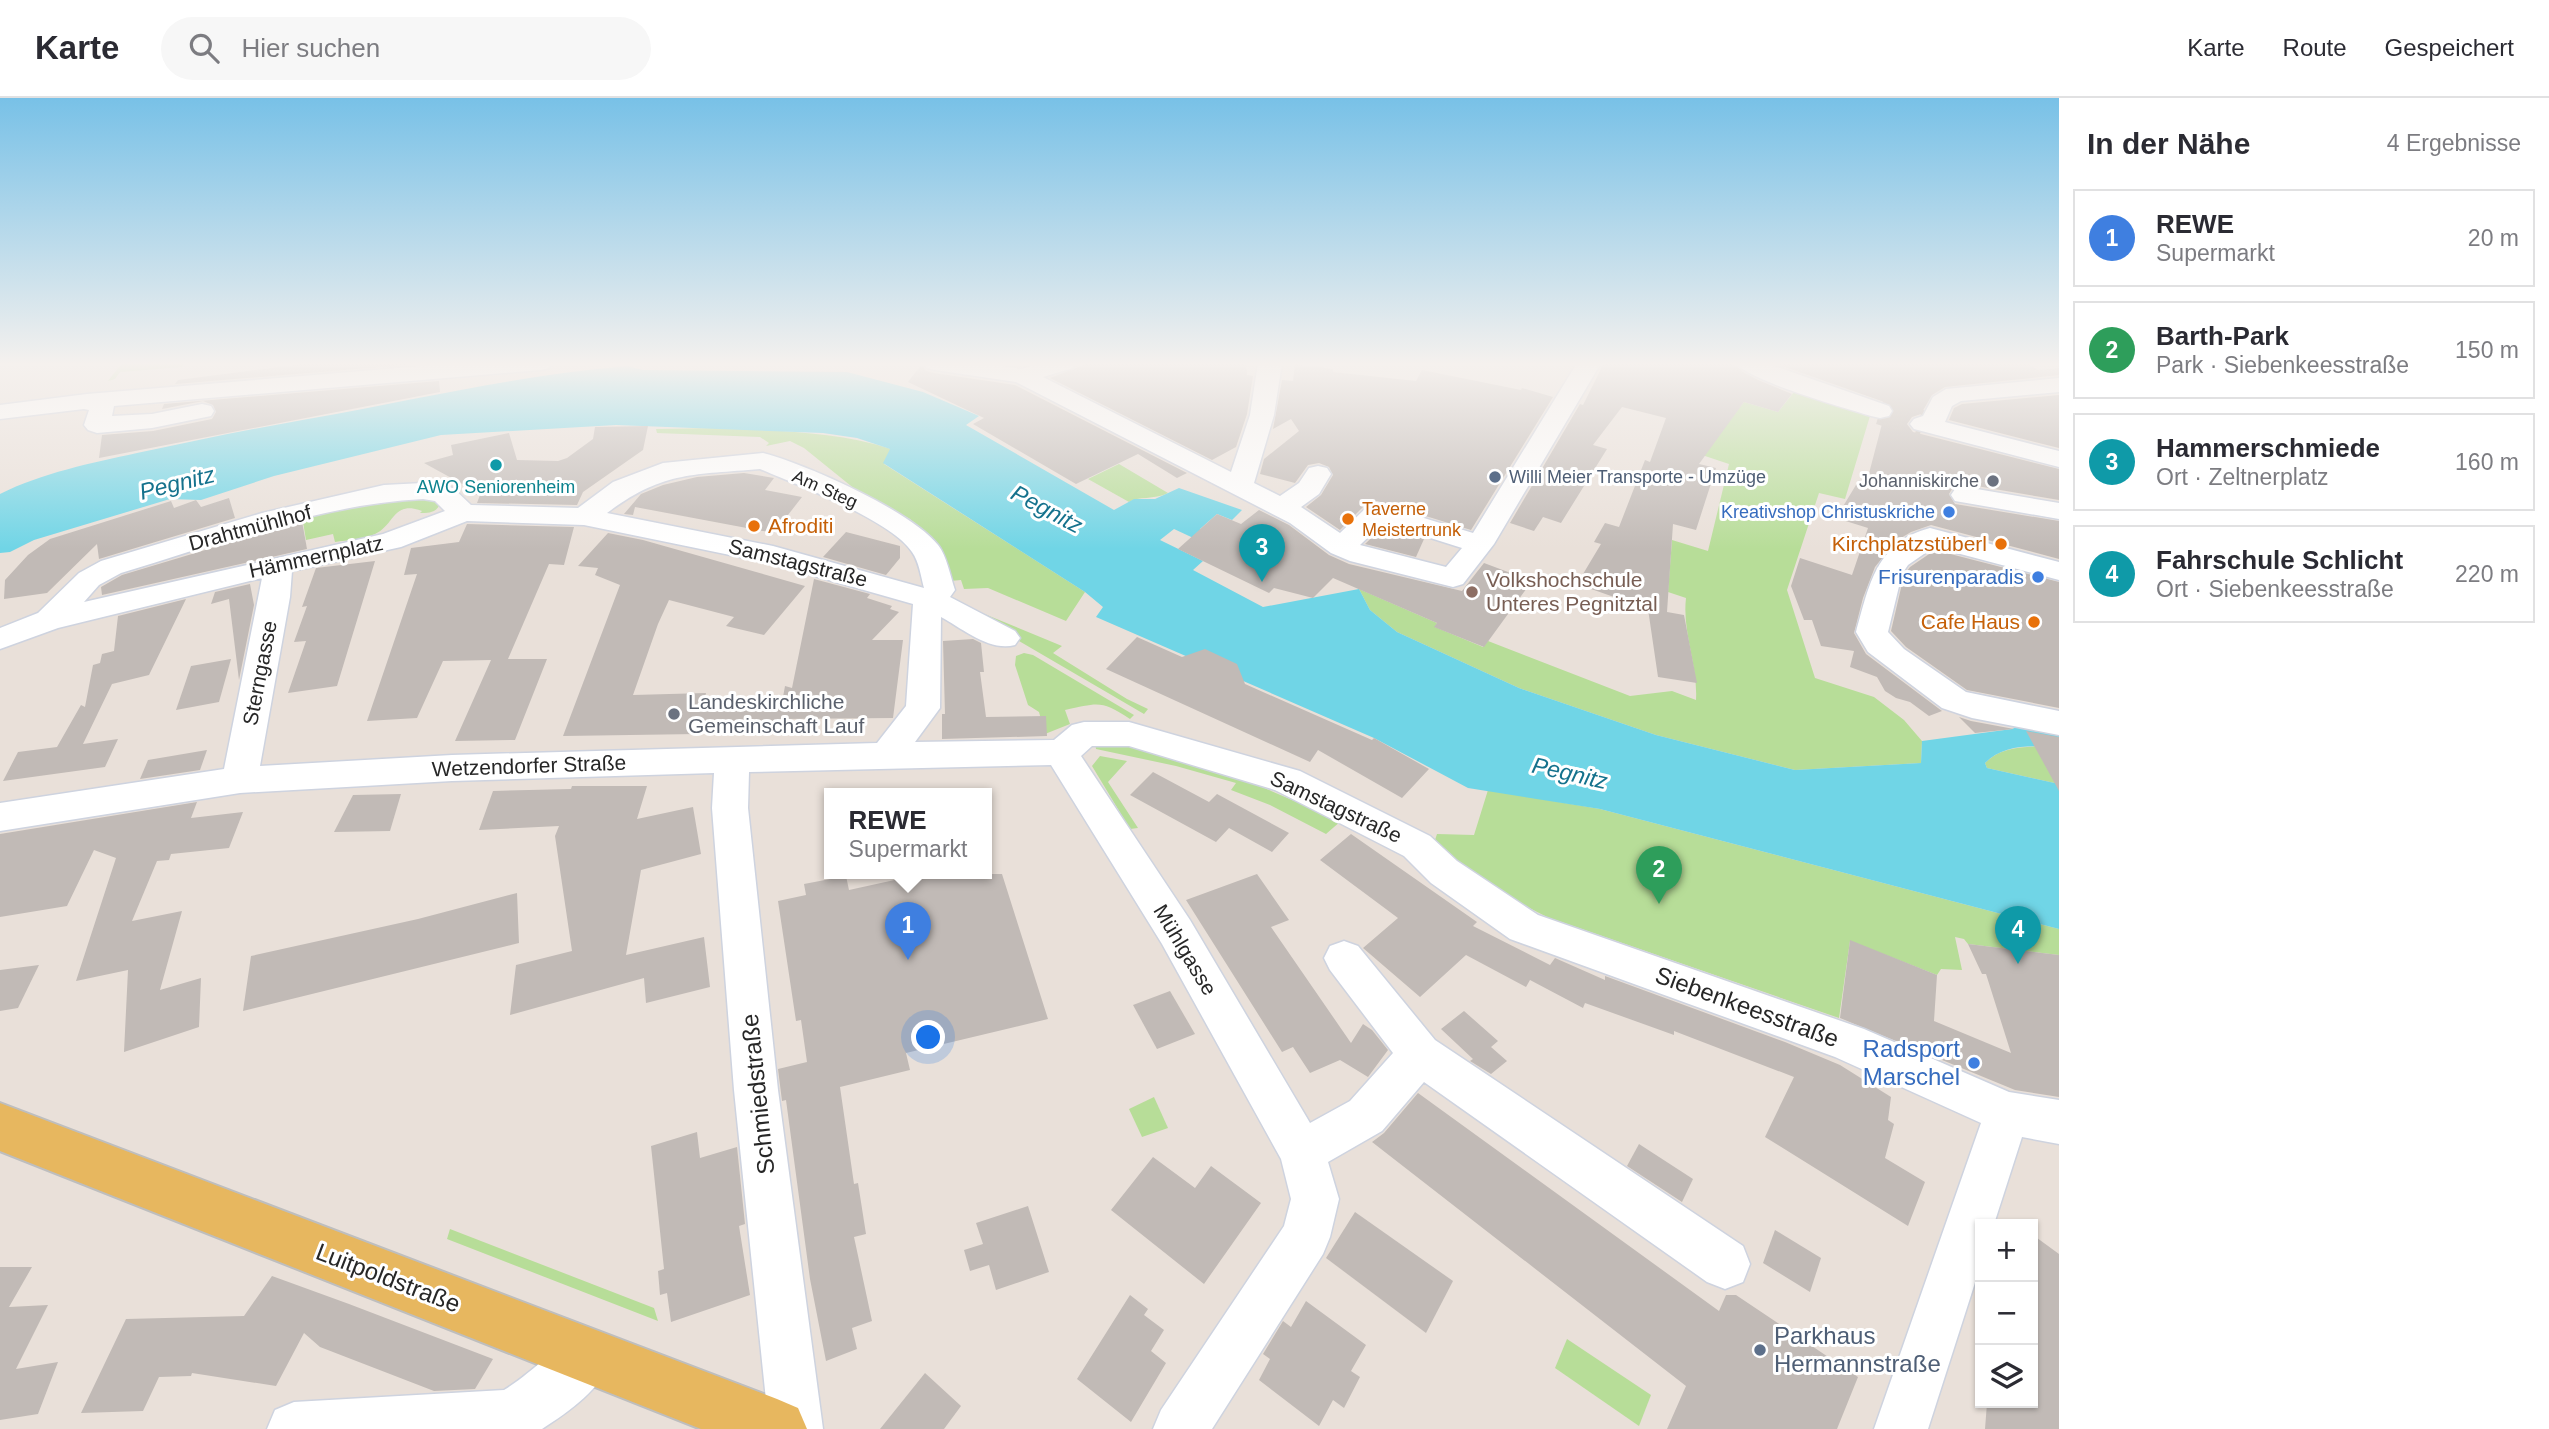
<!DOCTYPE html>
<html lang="de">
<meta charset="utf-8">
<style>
body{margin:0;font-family:Arial,sans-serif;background:#f7f7f7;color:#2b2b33}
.controls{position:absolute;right:21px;bottom:21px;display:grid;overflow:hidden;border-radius:0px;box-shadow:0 2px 5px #0004}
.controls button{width:63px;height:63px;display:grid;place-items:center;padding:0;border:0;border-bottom:2px solid #e1e1e2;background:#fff;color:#2b2b33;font:35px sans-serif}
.you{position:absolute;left:929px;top:940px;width:24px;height:24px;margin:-18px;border:5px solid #fff;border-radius:50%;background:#1a73e8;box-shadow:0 0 0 10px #1a73e833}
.badge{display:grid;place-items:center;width:46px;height:46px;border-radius:50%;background:#4076ee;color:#fff;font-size:23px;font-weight:700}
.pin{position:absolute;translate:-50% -58px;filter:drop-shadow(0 2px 4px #0008)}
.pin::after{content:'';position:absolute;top:37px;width:24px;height:21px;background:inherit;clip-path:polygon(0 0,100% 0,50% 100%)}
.popup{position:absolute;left:824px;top:690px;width:168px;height:91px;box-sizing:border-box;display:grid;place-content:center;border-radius:0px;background:#fff;filter:drop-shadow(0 2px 5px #0005);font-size:23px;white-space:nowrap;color:#7c7c81}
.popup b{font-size:26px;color:#2b2b33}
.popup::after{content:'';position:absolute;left:50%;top:100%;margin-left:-14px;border:14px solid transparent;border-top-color:#fff}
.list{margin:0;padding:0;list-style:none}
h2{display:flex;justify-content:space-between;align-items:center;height:91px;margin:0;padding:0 28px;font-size:30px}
h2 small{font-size:23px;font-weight:400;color:#7c7c81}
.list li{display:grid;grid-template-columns:46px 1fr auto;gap:21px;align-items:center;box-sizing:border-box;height:98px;margin:0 14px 14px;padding:0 14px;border:2px solid #e1e1e2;border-radius:0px}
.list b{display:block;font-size:26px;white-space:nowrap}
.list p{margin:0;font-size:23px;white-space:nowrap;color:#7c7c81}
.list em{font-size:23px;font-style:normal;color:#7c7c81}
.icon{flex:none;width:38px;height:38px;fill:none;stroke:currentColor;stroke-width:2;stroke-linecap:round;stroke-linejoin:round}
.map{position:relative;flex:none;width:2059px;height:1331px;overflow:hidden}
header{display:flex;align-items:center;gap:42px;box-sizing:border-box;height:98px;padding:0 35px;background:#fff;border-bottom:2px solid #e1e1e2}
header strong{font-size:33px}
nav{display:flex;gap:38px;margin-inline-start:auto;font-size:24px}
.search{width:490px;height:63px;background:#f7f7f7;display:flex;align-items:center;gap:18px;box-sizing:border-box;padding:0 24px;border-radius:38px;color:#7c7c81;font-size:26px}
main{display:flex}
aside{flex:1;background:#fff}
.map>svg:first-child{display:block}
</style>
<header>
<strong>Karte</strong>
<div class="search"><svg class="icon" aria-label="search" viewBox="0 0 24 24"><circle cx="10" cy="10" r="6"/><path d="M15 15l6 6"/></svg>Hier suchen</div>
<nav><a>Karte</a><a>Route</a><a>Gespeichert</a></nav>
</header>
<main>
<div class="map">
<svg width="2059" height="1331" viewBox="0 0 2059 1331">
<rect width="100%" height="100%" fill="#e9e0d9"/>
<g fill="#b7dd98">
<path d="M122 265H185L182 269 120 274 115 281 108 283Z"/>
<path d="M1794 294 1870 318 1845 401 1819 395 1787 492 1815 580 1874 599 1904 622 1922 643 1921 665 1795 672 1656 637 1519 590 1397 534 1370 512 1359 491 1437 525 1435 529 1483 549 1488 543 1630 598 1672 593 1696 602C1698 567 1682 534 1686 500L1668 494 1672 442 1708 453 1729 366 1702 357 1744 304 1778 314Z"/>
<path d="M716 330C776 333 834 333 891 351L884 366 1085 494 1066 523 988 490 964 491 961 482 950 483 941 449 910 421 856 392 804 350 790 343 766 348 769 345 760 339 657 335 656 331Z"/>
<path d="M1119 366 1168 395C1154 402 1138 398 1129 404L1088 381Z"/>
<path d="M418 400 433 402 439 408C435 415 427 415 420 415L422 413C393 402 394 428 375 436 363 442 348 442 335 444L333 436 306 442 302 418 374 403Z"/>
<path d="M982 515 1062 548 1053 555 1127 601 1148 611 1144 616 978 519Z"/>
<path d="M1024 555 1033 557 1134 617 1130 621C1101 602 1099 605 1065 612L1070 626 1045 636 1039 614 1028 607 1015 567 1016 558Z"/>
<path d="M1124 643 1225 673 1341 723 1326 736 1270 707 1231 692 1236 685 1176 668 1096 651 1095 644Z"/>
<path d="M2043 648 2059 686 1987 670 1985 665C2001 649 2021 649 2043 648Z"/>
<path d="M1100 658 1127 663 1108 684 1138 730 1130 731 1092 668Z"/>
<path d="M1488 692 1600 711 2059 831V857L1968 846 1964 841 1955 839 1962 872 1941 871 1937 877 1850 843 1839 920 1547 819 1490 790 1432 751 1437 736 1474 737Z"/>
<path d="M1154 999 1168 1030 1142 1039 1129 1011Z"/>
<path d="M450 1131 654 1210 658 1223 447 1141Z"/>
<path d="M1567 1241 1651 1297 1639 1328 1555 1270Z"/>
</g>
<path fill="#70d5e6" d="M627 268 643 272 847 274 923 294 979 318 966 327 1114 412 1134 401H1155L1179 390 1242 412 1232 422 1217 416 1200 431 1217 451 1174 431 1160 442 1203 463 1193 472 1263 509 1359 491 1370 512 1397 534 1519 590 1656 637 1795 672 1921 665 1922 643 2012 631 2024 626 2059 633V650C2033 647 2004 646 1985 665L1987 670 2059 686V831L1600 711 1468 690 1374 640 1096 519 1103 509 1085 494 883 365 890 351 857 340 823 335 616 327 441 337 274 378 201 402 170 401 34 442 10 454 0 455V396C42 375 91 365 137 355 194 343 251 331 308 321 415 302 519 277 627 268Z"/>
<g fill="#c1bab6">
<path d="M310 265H428L175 286 178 282Z"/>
<path d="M1089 265H1246L1247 277 1253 278 1247 316 1236 349 1212 362 1050 280Z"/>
<path d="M1604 265H1733L1743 274 1758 282 1792 296 1778 314 1744 304 1699 366 1716 370 1696 432 1673 426 1667 514 1684 517 1697 585 1658 579 1648 511 1577 486 1601 446 1594 444 1605 425 1619 429 1645 362 1650 364 1666 320 1622 309 1593 347 1607 351 1561 425 1543 419 1534 433 1510 425 1580 306 1583 307Z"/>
<path d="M1774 265H2027L2038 272 2059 270V277L1945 289 1932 297 1921 316 1912 319 1907 326 1913 334 2059 371V402L1965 386 1954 388 1949 396 1955 406 2059 423V461L1931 427 1911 434 1896 443 1875 469 1863 500 1854 535 1866 556 1942 613 1929 618 1910 604 1896 600 1885 593 1877 579 1850 569 1854 553 1821 548 1812 522H1804L1791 488 1800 460 1852 477 1868 430 1836 420 1859 382 1867 383 1883 322 1891 319 1894 312 1890 306Z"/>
<path d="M1295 266 1333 271V274L1416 283 1422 272 1521 292 1522 290 1553 299 1471 432 1377 403 1366 406 1340 432 1306 409 1321 397 1333 377 1329 369 1319 365 1308 367 1295 385 1260 376 1264 361 1299 333 1291 321 1273 331 1282 282 1293 283Z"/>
<path d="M921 267 926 273 934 275 1015 287 1187 375 1177 380 1138 356 1076 386 973 326 984 320 908 284Z"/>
<path d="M439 283 440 294 99 360 102 337 153 333 212 321 216 314 213 307 203 303 162 311 164 306Z"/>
<path d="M2059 297V350L1949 322 1954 310 1962 306Z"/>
<path d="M648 328 643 352 583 394 577 407 477 405 480 397H465L466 388 424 365 453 357 451 347 509 335 517 362 558 363 567 360 593 341 595 329Z"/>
<path d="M744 375 774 380 765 392 802 399 774 435 635 409 633 417 624 416 641 396 663 387 697 379Z"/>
<path d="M229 400 235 420 99 461 97 446 47 495 4 501 5 482 28 457 50 441 171 403 174 410 196 402 201 409Z"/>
<path d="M1259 412 1289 427 1329 457 1349 466 1462 493 1484 465 1532 483 1484 549 1434 529 1437 525 1333 480 1313 500 1274 490 1269 495 1178 451 1217 416 1241 426Z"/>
<path d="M302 423 307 451 102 497 101 489 122 477Z"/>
<path d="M467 426 574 429 564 467 549 466 508 561H547L515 642 455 643 491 562 443 563 417 620 367 623 417 476 404 477 411 450 459 444Z"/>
<path d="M1384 428 1424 441 1416 459 1365 446Z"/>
<path d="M846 434 900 448V460L886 477 823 459Z"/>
<path d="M608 435 643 442 805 488 764 537 726 528 734 519 669 502 658 526 633 597 706 595 704 604 783 601 781 610 785 588 792 590 814 481 870 496 867 500 892 508 890 511 899 514 872 542H903L893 620 780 621 779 629 697 633V636L563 638 620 487 595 477 598 470 578 468Z"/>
<path d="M1935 452 2059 484V610L1967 592 1906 549 1891 533 1904 477 1910 469Z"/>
<path d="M375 463 337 588 288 595 306 543 294 544 307 508 302 509 316 470Z"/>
<path d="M250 486 254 507 239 582 229 501 211 506 215 494Z"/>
<path d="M186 501 149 577 112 586 83 646 118 641 105 669 3 683 18 654 57 649 81 607 85 609 93 567 100 565 102 556 114 553 118 518Z"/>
<path d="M1137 539 1182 559 1205 551 1237 566 1245 586 1372 642 1374 640 1429 671 1402 700 1318 652 1310 664 1106 571Z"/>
<path d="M973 541 981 545 984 574H980L986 619 1046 618 1047 638 942 641V616H945L943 543Z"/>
<path d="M231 561 219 604 176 612 191 568Z"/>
<path d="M1959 619 1971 623 2014 631 1975 635Z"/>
<path d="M2026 633 2059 639V693Z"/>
<path d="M207 652 200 672 140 681 148 662Z"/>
<path d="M1153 674 1209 704 1217 696 1289 735 1272 754 1229 730 1216 744 1130 697Z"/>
<path d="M572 688H647L637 721 693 709 701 756 641 772 626 857 704 839 710 889 646 905 644 880 510 917 516 867 572 853 555 738 559 728 479 732 493 693 571 691Z"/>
<path d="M401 696 390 733 334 734 353 697Z"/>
<path d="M197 704 191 720 243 714 229 750 171 756 169 762 157 763 132 823 182 813 160 892 201 880 199 929 124 954 128 872 76 883 116 760 94 752 67 808 0 819V736Z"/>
<path d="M1351 736 1477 824 1473 828 1550 867 1555 860 1605 882V878L1785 944 1840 967 1891 999 1888 1022 1894 1026 1885 1060 1925 1084 1908 1128 1765 1039 1794 979 1674 933V937L1585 905 1583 910 1530 882 1526 889 1466 857 1420 899 1363 850 1398 820 1320 762Z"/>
<path d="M922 776H1002L1048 921 906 955 910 972 840 989 854 1086 858 1085 866 1136 854 1139 872 1223 852 1230 857 1251 826 1263 810 1181 786 1002 782 1003 778 971 807 964 801 922 796 923 778 803 806 797 804 786 846 778 849 792Z"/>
<path d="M1257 776 1289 822 1271 829 1351 945 1363 926 1372 932 1388 952 1368 979 1340 962 1310 975 1293 949 1282 954 1186 802Z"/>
<path d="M517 795 519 845 243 913 251 858 418 821Z"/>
<path d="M1850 842 1937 877 1934 923 2011 955 1986 876H1982L1968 846 2059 857V999L2015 992 1840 920Z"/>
<path d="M39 867 18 910 0 913V872Z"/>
<path d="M1170 893 1195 936 1157 951 1133 907Z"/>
<path d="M1464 913 1498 943 1491 949 1507 963 1491 976 1470 963 1473 961 1441 931Z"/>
<path d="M1418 995 1719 1213 1726 1197H1736L1858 1279 1837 1331H1667L1686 1288 1372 1044 1384 1035Z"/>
<path d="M697 1034 700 1060 737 1049 745 1126 739 1128 750 1197 671 1224 667 1195 660 1197 658 1173 664 1171 651 1048Z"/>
<path d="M1639 1046 1693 1081 1682 1104 1627 1068Z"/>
<path d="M1153 1059 1195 1090 1211 1068 1261 1105 1204 1186 1111 1112Z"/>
<path d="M1028 1108 1049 1174 996 1192 989 1167 970 1173 964 1152 983 1146 976 1125Z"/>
<path d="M1355 1114 1453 1183 1426 1235 1326 1160Z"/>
<path d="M1775 1132 1821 1160 1810 1194 1763 1165Z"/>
<path d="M2033 1137 2059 1156V1331H1985L1987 1305H2033Z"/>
<path d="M0 1169H32L9 1209 48 1207 16 1271 58 1264 38 1316 0 1322Z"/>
<path d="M272 1178 349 1206 493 1261 475 1291 434 1293 320 1249 304 1235 276 1288 192 1275 191 1278 159 1279 143 1313 81 1315 126 1221 244 1218Z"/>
<path d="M1130 1197 1148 1211 1144 1217 1164 1232 1151 1253 1166 1265 1131 1324 1077 1281Z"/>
<path d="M1306 1203 1366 1247 1351 1273 1360 1279 1344 1310 1333 1302 1319 1328 1259 1282 1270 1261 1263 1256 1283 1223 1291 1229Z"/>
<path d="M925 1275 961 1308 944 1331H880Z"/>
</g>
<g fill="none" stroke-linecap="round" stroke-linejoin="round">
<path stroke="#c2bbb5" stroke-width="27" stroke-dasharray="27 13" stroke-linecap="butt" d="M1880 313 1923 326"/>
<g stroke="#ced3df" stroke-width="3">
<g id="minor">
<path d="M458 265H553L549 270 541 272 114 308 112 318 152 316 202 306 211 308 214 313 211 318 152 330 97 335 88 332 84 327 89 312 84 311 0 321V307L87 296Z"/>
<path d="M923 265H981L1021 271 1041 265H1077L1073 270 1043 279 1231 374 1250 317 1258 265H1282L1274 317 1254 385 1280 398 1299 385 1309 370 1318 368 1327 370 1331 376 1319 396 1301 409 1340 435 1368 408 1378 406 1473 435 1577 265H1601L1494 446 1463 486 1453 489 1350 463 1331 455 1290 425 1016 284 935 272 927 270ZM1383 425 1462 450 1446 469 1360 447Z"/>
<path d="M1736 265H1766L1889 308 1892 313 1889 318 1880 320 1871 318C1846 310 1749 283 1736 265Z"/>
<path d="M2059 280V294L1961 303 1952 308 1945 324 2059 353V369L1914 331 1910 326 1914 321 1923 318 1933 299 1946 291Z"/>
<path d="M763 355C806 366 911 413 938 447 947 458 950 478 955 492L950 499 1015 533 1020 540 1015 547C990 554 963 531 941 519L940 610 915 644 1054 642 1072 627 1084 624H1129L1300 673 1430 738 1457 763 1538 817 1864 931 2009 994 2059 1002V1046L2022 1039 1994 1126H1980V1169L1928 1331H1874L1981 1025 1835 959 1510 841 1431 785 1404 758 1275 692 1129 648H1092L1081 658 1190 822 1310 1025 1350 1003 1393 955 1330 872 1324 860 1330 848 1344 843 1358 848 1435 942 1743 1148 1750 1166 1743 1184 1725 1191 1707 1184 1424 984 1382 1033 1328 1064 1339 1101 1330 1139 1323 1156 1212 1331H1153L1161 1312 1284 1128 1291 1101 1281 1061 1162 846 1051 667 749 674 748 710 778 992 823 1331H769L734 992 712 710 714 675 452 683 240 695 0 733V705L224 671 262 480 58 530 0 551V530L38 515 79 475 101 463 262 415 384 387 423 385 443 388 453 390 471 407 578 410 613 384 663 365ZM760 371C797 387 891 422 912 454 919 463 921 479 924 490L773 448 607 415C663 373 693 377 760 371ZM423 401 435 403 445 413 383 436 84 504 99 487 121 475C219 446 320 406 423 401ZM467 423 584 427 769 465 913 506 906 608 877 645 452 657 260 668 290 499 292 473 401 449Z"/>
<path d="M1965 389 2059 405V421L1955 403 1951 397 1955 391Z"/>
<path d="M1930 430 2059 464V482L1934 449 1908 467 1902 476 1888 534 1904 551 1966 594 2059 613V637L1972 620 1942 610 1868 554 1856 534C1869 488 1876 444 1930 430Z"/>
<path d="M588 1233 607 1240 614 1259C601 1291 570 1313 542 1331H267L275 1312 294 1304 504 1292C534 1274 556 1246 588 1233Z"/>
</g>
</g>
<g stroke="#bebebe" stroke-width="4">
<path id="major" d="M0 1005 777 1301 798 1310 807 1331H701L0 1053Z"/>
</g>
<use href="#minor" fill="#fff" fill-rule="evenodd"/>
<use href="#major" fill="#e7b75f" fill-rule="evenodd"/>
</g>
<linearGradient id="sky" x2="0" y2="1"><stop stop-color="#78c1e7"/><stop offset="0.59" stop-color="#f5f1ee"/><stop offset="1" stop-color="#f5f1ee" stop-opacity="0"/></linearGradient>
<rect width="2059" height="451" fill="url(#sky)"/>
<circle fill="#0f9aa8" stroke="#fff" stroke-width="2.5" cx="496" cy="367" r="7"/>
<g fill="#5c6f8a" stroke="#fff" stroke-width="2.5">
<circle cx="1495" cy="379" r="7"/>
<circle cx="1760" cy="1252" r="7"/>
</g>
<g fill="#6b7280" stroke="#fff" stroke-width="2.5">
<circle cx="1993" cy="383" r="7"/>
<circle cx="674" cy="616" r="7"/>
</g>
<g fill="#3f7fe0" stroke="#fff" stroke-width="2.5">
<circle cx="1949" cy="414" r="7"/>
<circle cx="2038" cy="479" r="7"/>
<circle cx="1974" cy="965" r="7"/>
</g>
<g fill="#e8710a" stroke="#fff" stroke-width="2.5">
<circle cx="1348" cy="421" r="7"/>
<circle cx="754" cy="428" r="7"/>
<circle cx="2001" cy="446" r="7"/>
<circle cx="2034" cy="524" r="7"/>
</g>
<circle fill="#8d6e63" stroke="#fff" stroke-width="2.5" cx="1472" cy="494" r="7"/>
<g text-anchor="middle" stroke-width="6" stroke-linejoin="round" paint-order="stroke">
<g font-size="18" fill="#4e5e75" stroke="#fff" text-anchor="start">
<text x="1509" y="385">Willi Meier Transporte - Umzüge</text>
</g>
<g font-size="18" fill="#5b616d" stroke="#fff" text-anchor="end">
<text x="1979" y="389">Johanniskirche</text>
</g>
<g font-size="18" fill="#0d838f" stroke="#fff">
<text x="496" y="395">AWO Seniorenheim</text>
</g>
<g font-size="18" fill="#272727" stroke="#fff">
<text transform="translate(825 391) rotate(24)" y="6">Am Steg</text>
</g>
<g font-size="18" fill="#c56008" stroke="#fff" text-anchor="start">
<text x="1362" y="417">Taverne<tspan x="1362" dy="21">Meistertrunk</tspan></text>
</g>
<g font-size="18" fill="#366cbe" stroke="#fff" text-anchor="end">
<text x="1935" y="420">Kreativshop Christuskriche</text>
</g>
<g font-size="21" fill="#c56008" stroke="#fff" text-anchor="end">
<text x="768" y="435" text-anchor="start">Afroditi</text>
<text x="1987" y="453">Kirchplatzstüberl</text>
<text x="2020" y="531">Cafe Haus</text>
</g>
<g font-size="21" fill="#272727" stroke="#fff">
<text transform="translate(250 430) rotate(-15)" y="7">Drahtmühlhof</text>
<text transform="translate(316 459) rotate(-12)" y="7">Hämmernplatz</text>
<text transform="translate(798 465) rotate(14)" y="7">Samstagstraße</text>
<text transform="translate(260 575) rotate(-79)" y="7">Sterngasse</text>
<text transform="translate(529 668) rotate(-2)" y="7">Wetzendorfer Straße</text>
<text transform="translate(1336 709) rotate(25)" y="7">Samstagstraße</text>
<text transform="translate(1185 852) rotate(59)" y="7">Mühlgasse</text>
</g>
<g font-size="21" fill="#366cbe" stroke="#fff" text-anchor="end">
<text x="2024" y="486">Frisurenparadis</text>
</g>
<g font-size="21" fill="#785e54" stroke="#fff" text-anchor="start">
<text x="1486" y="489">Volkshochschule<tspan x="1486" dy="24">Unteres Pegnitztal</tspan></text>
</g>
<g font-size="21" fill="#5b616d" stroke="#fff" text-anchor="start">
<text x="688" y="611">Landeskirchliche<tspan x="688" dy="24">Gemeinschaft Lauf</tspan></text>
</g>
<g font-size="23" font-style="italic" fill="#15728d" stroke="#fff">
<text transform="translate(177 385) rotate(-14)" y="8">Pegnitz</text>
<text transform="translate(1047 411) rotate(28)" y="8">Pegnitz</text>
<text transform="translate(1570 675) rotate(13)" y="8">Pegnitz</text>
</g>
<g font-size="24" fill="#272727" stroke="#fff">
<text transform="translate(1747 909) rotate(20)" y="8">Siebenkeesstraße</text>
<text transform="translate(758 996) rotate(-96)" y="8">Schmiedstraße</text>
<text transform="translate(388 1180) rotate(21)" y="8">Luitpoldstraße</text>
</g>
<g font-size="24" fill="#366cbe" stroke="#fff" text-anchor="end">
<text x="1960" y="959">Radsport<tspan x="1960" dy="28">Marschel</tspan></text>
</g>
<g font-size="24" fill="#4e5e75" stroke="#fff" text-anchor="start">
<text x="1774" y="1246">Parkhaus<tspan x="1774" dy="28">Hermannstraße</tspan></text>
</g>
</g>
</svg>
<div class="controls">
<button>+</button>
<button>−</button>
<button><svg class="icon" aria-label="layers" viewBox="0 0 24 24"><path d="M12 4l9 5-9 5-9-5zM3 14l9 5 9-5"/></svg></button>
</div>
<div class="you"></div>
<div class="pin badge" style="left:908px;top:862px;background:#3f7fe0">1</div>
<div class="popup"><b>REWE</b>Supermarkt</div>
<div class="pin badge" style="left:1659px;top:806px;background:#2e9e5b">2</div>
<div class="pin badge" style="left:1262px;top:484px;background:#0f9aa8">3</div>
<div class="pin badge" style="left:2018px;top:866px;background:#0f9aa8">4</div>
</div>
<aside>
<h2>In der Nähe<small>4 Ergebnisse</small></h2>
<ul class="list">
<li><span class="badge" style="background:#3f7fe0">1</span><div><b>REWE</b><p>Supermarkt</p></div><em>20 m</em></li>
<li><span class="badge" style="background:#2e9e5b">2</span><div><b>Barth-Park</b><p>Park · Siebenkeesstraße</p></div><em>150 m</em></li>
<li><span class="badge" style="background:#0f9aa8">3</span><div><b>Hammerschmiede</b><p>Ort · Zeltnerplatz</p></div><em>160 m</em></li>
<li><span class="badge" style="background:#0f9aa8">4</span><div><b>Fahrschule Schlicht</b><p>Ort · Siebenkeesstraße</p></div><em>220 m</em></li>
</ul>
</aside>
</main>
